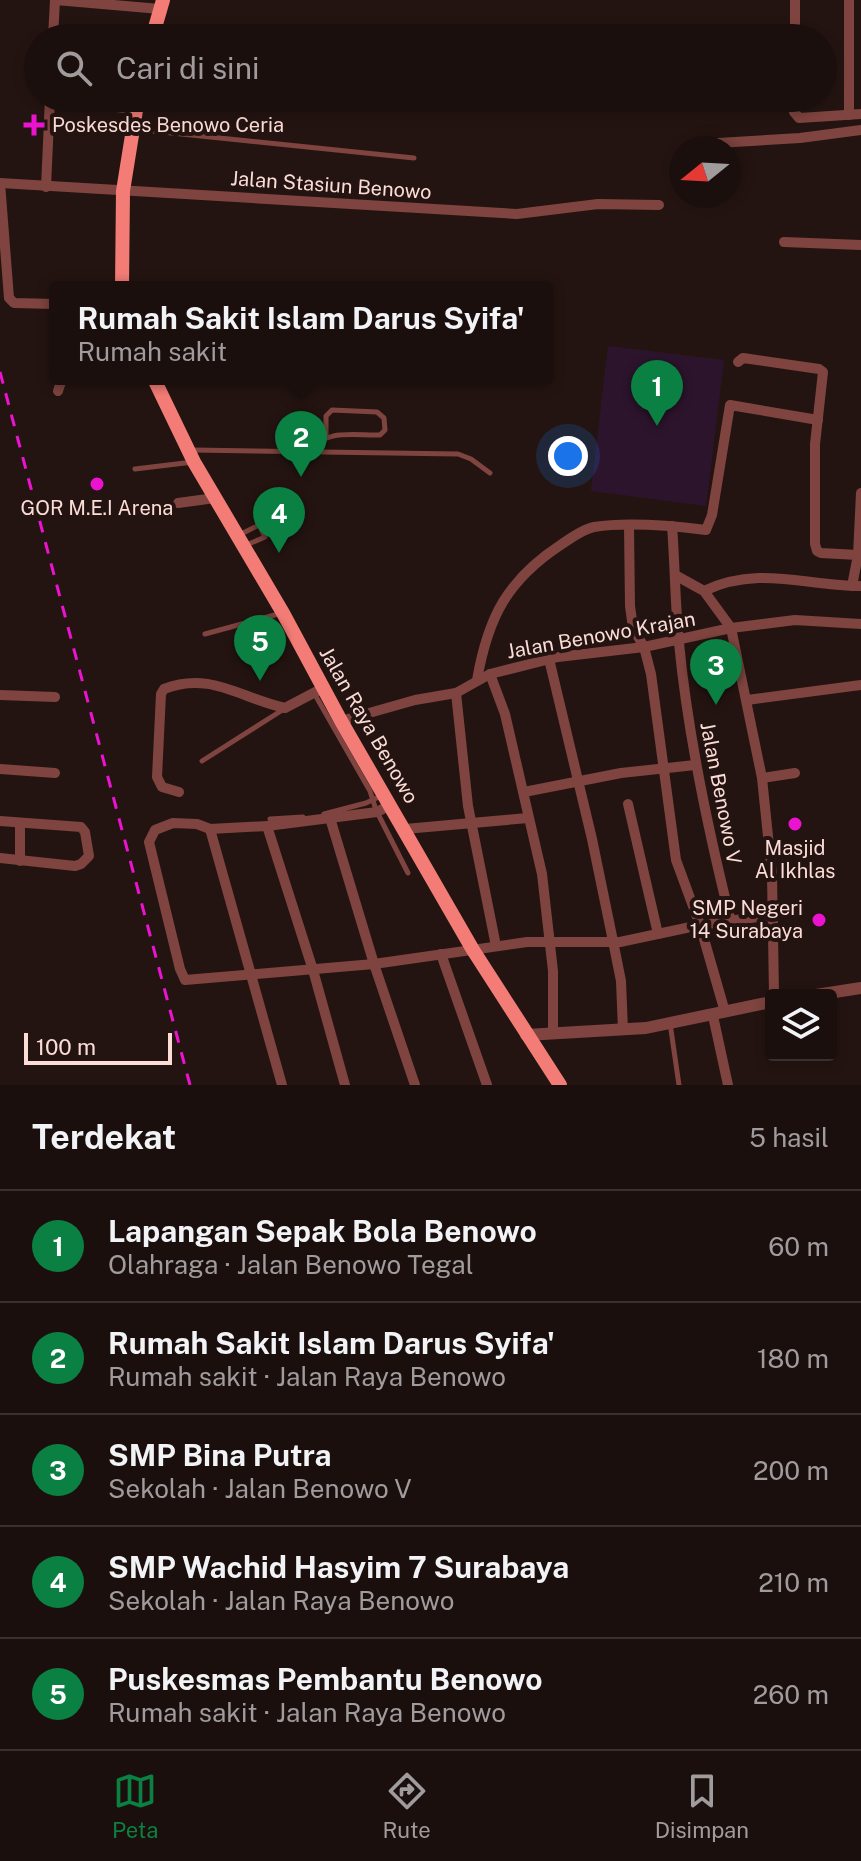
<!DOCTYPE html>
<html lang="id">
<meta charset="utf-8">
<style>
body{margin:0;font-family:"Public Sans",sans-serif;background:#281d1b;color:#f1f3f6}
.controls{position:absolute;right:24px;bottom:24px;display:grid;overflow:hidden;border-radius:8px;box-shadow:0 4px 12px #0003}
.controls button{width:72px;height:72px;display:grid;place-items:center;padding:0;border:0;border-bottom:2px solid #392f2e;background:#1b0f0d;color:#f1f3f6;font:40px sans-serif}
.compass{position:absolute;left:669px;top:136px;width:72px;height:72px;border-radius:50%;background:#1b0f0d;box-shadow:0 4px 12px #0003;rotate:252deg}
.scale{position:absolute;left:24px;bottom:20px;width:148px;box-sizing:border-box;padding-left:8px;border:4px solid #fcdcd7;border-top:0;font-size:22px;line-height:28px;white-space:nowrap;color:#fcdcd7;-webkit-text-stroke:6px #241411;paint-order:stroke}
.you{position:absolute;left:568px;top:456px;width:28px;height:28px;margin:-20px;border:6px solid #fff;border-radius:50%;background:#1a73e8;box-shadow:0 0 0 12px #1a73e833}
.badge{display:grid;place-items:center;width:52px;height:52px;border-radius:50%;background:#0b8043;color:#fff;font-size:26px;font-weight:700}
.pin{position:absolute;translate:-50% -66px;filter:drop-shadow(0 2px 4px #0008)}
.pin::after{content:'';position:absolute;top:42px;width:28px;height:24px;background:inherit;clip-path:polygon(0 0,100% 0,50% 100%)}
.popup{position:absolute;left:49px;top:281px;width:504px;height:104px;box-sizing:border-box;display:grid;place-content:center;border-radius:8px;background:#1b0f0d;filter:drop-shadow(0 2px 6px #0005);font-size:26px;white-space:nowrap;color:#a09c9d}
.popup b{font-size:30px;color:#f1f3f6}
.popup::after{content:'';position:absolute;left:50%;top:100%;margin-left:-16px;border:16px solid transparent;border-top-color:#1b0f0d}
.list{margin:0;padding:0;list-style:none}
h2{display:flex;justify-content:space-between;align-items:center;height:104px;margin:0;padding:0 32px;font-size:34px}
h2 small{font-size:26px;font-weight:400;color:#a09c9d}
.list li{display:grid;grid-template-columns:52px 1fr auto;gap:24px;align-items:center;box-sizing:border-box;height:112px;padding:0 32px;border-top:2px solid #392f2e}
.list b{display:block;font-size:30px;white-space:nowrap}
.list p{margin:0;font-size:26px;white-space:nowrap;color:#a09c9d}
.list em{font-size:26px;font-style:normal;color:#a09c9d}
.icon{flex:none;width:44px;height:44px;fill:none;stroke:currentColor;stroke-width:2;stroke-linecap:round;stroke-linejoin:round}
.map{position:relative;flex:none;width:861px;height:1085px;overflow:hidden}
.search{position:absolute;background:#1b0f0d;box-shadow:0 4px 12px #0003;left:24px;right:24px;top:24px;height:88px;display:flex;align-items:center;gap:20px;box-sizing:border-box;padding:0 28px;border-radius:44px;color:#a09c9d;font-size:30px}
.sheet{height:664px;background:#1b0f0d}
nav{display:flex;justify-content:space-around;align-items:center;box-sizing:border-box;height:112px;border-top:2px solid #392f2e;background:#1b0f0d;font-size:22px;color:#a09c9d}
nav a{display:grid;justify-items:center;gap:4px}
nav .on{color:#0b8043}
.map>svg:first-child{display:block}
</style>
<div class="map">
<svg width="861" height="1085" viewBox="0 0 861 1085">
<rect width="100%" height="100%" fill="#241411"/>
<path fill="#2d142d" d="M608 346 724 360 706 506 591 491Z"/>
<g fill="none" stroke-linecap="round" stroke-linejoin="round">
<g stroke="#7f443f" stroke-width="5">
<path d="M133 129 414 158"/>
<path d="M193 450 458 454 471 459 490 473"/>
<path d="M311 452C323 428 356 436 380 435L385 430 384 418 377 412 332 410 326 416V436"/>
<path d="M135 469 193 462"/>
<path d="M239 535 259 525 265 537 244 546"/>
<path d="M205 634 282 613"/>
<path d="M314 693 370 791 376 810 408 873"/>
<path d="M202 761 284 709"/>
<path d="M324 814 366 803 383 795"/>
<path d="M270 819 303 817"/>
<path d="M670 1023 679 1085"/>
</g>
<g stroke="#7f443f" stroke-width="10">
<path d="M56 0 160 9"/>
<path d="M53 38 55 0"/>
<path d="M795 38V0"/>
<path d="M794 98V112L799 118 861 114"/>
<path d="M50 100 135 109"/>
<path d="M137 101 224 105"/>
<path d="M849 115V0"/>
<path d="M701 144 800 138 861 130"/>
<path d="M0 183 517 214 598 204 659 205"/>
<path d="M0 183 9 298 14 303 55 304"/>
<path d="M46 187 50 98"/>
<path d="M784 242 861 245"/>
<path d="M738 362 743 358 819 369 823 372 815 444V544L817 551 821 553 858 555"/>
<path d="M58 391 62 379"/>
<path d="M178 503 215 498"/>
<path d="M672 526C675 564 675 604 679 643 688 737 708 830 731 922"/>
<path d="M629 527 630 606 633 628 644 647 651 674 676 860 700 925 725 1012"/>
<path d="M675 575 704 591 731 628 762 778 772 875 774 995"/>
<path d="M852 586 858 555 861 493"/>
<path d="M704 591C758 565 807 586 861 586"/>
<path d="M549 659 592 839 613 941 621 981 623 1030"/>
<path d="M490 674 505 714 542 874 553 971V1034"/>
<path d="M477 680C488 617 507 580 562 544 571 538 583 529 594 527 626 522 674 526 706 530L712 515 730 405 818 420"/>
<path d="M456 693 468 806 496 946"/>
<path d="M0 695 55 697"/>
<path d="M747 700 861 685"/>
<path d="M341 721 415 700 456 693 490 674 558 657 644 647 731 628 795 620 861 624"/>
<path d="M0 769 55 773"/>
<path d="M762 778 795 773"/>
<path d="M179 792 162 787 157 777 161 694 164 689C210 671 240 698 285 708L323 688"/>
<path d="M524 792 621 773 695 765"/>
<path d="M628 804 658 934"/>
<path d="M390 805 377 812 267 826 210 829 197 824 173 823 155 830 149 842 180 969 185 980 374 964 527 942H620L700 925 772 915"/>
<path d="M330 818 374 964 415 1085"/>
<path d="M0 821 81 827 85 832 89 856 81 864 75 866 0 858"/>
<path d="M267 826 313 970 345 1085"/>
<path d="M210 829 282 1085"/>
<path d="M405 829 528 818"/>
<path d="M20 861V824"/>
<path d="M441 954 487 1085"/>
<path d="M713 1016 728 1085"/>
</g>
<g stroke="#7f443f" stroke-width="12">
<path d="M816 995 861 988"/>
<path d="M526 1035 646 1028 771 1002"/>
</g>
<g stroke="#f47c76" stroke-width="14">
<path d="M152 38 163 0"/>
<path d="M122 287 123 191 138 98"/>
<path d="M154 379 194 462 283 613 341 721 473 950 560 1085"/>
</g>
<path stroke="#ec13d0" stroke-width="3" stroke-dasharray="12 10" stroke-linecap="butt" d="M0 372 190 1085"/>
</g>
<g fill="#ec13d0" stroke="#241411" stroke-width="3">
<path d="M30 113h8v8h8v8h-8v8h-8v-8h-8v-8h8z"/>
<circle cx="97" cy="484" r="8"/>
<circle cx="795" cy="824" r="8"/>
<circle cx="819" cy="920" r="8"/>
</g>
<g text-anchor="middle" stroke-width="8" stroke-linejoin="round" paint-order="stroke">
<g font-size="20" fill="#fcdcd7" stroke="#241411">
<text x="52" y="132" text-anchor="start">Poskesdes Benowo Ceria</text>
<text x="97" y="515">GOR M.E.I Arena</text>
<text x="795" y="855">Masjid<tspan x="795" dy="23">Al Ikhlas</tspan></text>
<text x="803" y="915" text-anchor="end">SMP Negeri<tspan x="803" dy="23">14 Surabaya</tspan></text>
</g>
<g font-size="20" fill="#fcdcd7" stroke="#241411">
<text transform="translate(331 185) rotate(4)" y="7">Jalan Stasiun Benowo</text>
<text transform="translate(601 635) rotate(-10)" y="7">Jalan Benowo Krajan</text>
<text transform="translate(369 725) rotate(60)" y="7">Jalan Raya Benowo</text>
<text transform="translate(721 793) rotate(79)" y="7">Jalan Benowo V</text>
</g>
</g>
</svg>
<div class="controls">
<button><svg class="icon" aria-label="layers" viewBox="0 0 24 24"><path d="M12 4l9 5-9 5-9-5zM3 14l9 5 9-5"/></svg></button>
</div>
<svg class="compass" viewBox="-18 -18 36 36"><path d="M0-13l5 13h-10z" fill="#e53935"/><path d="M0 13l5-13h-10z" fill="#a09c9d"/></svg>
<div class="scale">100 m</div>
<div class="you"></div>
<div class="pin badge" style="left:657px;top:426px">1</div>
<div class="pin badge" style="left:301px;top:477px">2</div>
<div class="popup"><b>Rumah Sakit Islam Darus Syifa'</b>Rumah sakit</div>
<div class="pin badge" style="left:716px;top:705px">3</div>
<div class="pin badge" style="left:279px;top:553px">4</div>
<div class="pin badge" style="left:260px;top:681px">5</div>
<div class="search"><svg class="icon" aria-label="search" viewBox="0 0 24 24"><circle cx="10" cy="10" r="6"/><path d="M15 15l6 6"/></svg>Cari di sini</div>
</div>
<section class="sheet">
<h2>Terdekat<small>5 hasil</small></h2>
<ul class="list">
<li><span class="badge">1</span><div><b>Lapangan Sepak Bola Benowo</b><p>Olahraga · Jalan Benowo Tegal</p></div><em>60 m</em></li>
<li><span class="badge">2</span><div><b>Rumah Sakit Islam Darus Syifa'</b><p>Rumah sakit · Jalan Raya Benowo</p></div><em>180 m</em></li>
<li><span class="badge">3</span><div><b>SMP Bina Putra</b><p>Sekolah · Jalan Benowo V</p></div><em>200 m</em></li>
<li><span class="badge">4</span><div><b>SMP Wachid Hasyim 7 Surabaya</b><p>Sekolah · Jalan Raya Benowo</p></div><em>210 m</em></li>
<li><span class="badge">5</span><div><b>Puskesmas Pembantu Benowo</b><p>Rumah sakit · Jalan Raya Benowo</p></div><em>260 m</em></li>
</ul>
</section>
<nav>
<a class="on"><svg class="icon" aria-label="map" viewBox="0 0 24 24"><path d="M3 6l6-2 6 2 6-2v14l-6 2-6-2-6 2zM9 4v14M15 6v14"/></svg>Peta</a>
<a><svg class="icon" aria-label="directions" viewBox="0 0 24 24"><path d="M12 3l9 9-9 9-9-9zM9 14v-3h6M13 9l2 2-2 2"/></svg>Rute</a>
<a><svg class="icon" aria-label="saved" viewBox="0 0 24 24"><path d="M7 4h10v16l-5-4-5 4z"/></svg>Disimpan</a>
</nav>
